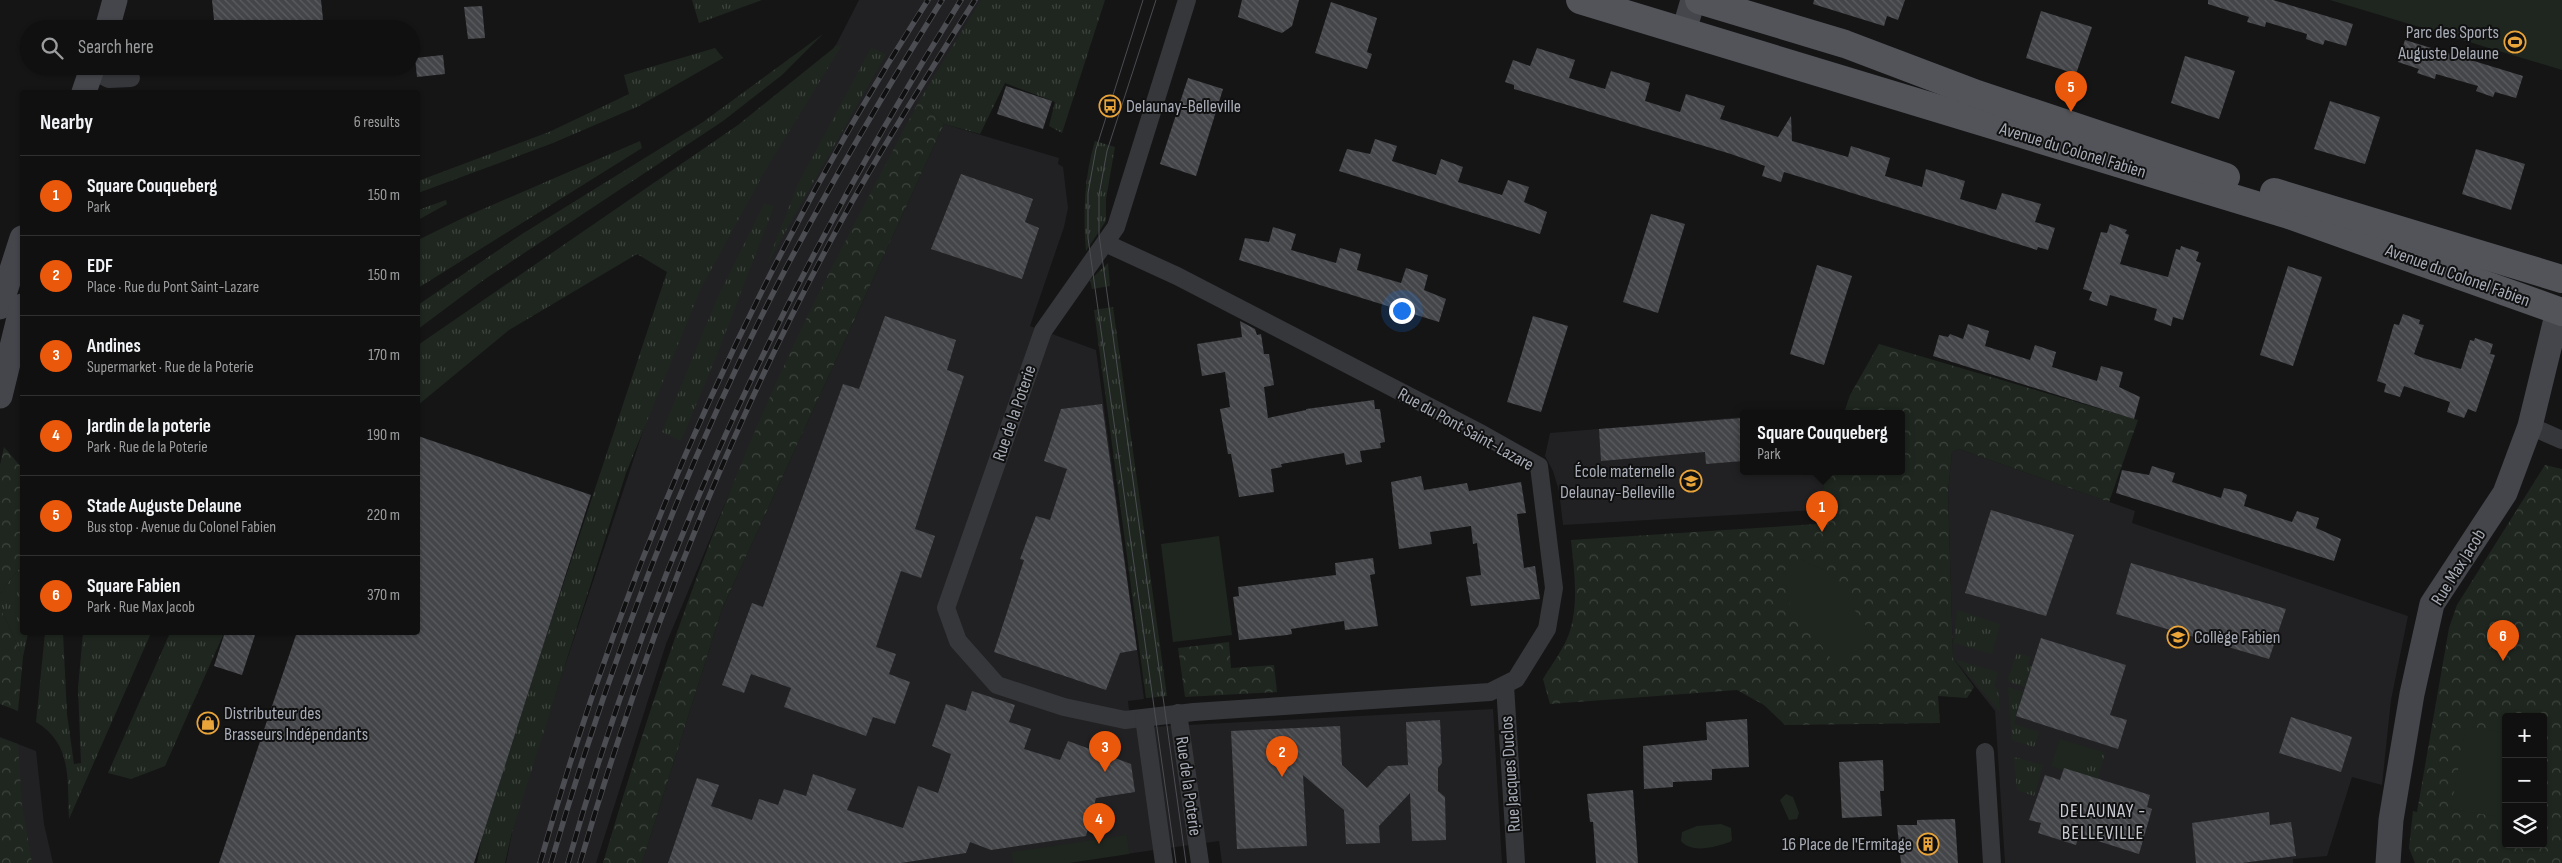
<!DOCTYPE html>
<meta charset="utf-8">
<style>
body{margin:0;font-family:"Sofia Sans Condensed",sans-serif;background:#191919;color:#f1f3f6}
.controls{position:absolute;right:15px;bottom:15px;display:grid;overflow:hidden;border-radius:5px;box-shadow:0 1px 4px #0004}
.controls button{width:45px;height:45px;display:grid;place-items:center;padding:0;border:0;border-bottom:1px solid #303030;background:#101010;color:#f1f3f6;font:25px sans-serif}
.you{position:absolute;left:1401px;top:310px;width:18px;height:18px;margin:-12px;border:4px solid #fff;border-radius:50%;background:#1a73e8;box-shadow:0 0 0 8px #1a73e833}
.badge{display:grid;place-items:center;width:32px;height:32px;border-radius:50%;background:#ea580c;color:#fff;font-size:16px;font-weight:700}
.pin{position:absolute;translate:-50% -41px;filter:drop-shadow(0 1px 2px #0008)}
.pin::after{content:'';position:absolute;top:26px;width:18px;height:15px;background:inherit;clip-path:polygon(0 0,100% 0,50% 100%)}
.popup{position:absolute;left:1740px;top:410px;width:165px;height:65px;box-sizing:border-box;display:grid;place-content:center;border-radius:5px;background:#101010;filter:drop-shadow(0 1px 4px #0005);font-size:16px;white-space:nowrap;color:#9c9d9f}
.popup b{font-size:19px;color:#f1f3f6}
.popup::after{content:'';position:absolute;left:50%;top:100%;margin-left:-10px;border:10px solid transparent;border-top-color:#101010}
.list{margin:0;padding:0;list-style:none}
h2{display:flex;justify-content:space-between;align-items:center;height:65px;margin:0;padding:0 20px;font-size:21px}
h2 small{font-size:16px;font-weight:400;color:#9c9d9f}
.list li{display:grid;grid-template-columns:32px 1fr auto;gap:15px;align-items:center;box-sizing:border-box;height:80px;padding:0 20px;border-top:1px solid #303030}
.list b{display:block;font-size:19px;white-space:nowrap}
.list p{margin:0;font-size:16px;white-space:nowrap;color:#9c9d9f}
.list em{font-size:16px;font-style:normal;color:#9c9d9f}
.icon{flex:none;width:28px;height:28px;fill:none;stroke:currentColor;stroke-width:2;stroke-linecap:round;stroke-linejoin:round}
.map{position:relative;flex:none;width:2562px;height:863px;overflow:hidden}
.search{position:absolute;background:#101010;box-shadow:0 1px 4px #0004;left:20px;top:20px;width:400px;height:55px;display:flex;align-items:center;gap:12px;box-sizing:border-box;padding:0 18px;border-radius:28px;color:#9c9d9f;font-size:19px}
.panel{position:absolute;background:#101010;box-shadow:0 1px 4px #0004;left:20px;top:90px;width:400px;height:545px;border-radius:5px}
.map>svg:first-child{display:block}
</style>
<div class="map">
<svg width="2562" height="863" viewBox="0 0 2562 863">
<defs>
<pattern id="grass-tufts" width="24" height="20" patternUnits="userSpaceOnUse" patternTransform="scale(1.25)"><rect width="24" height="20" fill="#1f261f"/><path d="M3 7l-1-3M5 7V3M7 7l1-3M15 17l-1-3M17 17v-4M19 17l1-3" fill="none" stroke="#3d433d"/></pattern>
<pattern id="forest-crowns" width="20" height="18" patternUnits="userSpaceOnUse" patternTransform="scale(1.25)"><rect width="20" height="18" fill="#1f261f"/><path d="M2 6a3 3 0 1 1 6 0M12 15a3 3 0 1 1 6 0" fill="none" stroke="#3d433d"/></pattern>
<pattern id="building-back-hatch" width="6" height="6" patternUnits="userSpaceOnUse" patternTransform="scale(1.25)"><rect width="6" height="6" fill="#444549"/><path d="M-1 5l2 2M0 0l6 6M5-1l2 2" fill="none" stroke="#5c5d61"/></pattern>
</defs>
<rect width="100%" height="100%" fill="#151516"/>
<g fill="#212123">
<path d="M859 0H990L838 256 742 463 666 644 596 863H506L516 813 652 404 696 293 766 148 837 43Z"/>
<path d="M944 124 1059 158 1058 164 1063 167 1068 208 1064 227 1030 326 1096 350 1144 699 1128 701 1131 728 1493 709 1502 863H1222L1219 841 1061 863H642L722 609Z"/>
<path d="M1743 417V471H1828L1817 510 1563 525 1559 491 1553 471 1545 456 1550 433Z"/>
<path d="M1959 449 2135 511 2132 523 2408 616 2391 700 2382 785 2352 777 2327 856 2293 859V863H2005L1995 711 1953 658 1948 491 1952 452Z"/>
<path d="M0 737 36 751 44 824 53 863H0Z"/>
</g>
<g fill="url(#grass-tufts)">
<path d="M692 0H762L699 23Z"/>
<path d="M981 0H1105L1062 133 1049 126 1055 102 1005 83 980 134 944 124 919 101Z"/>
<path d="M823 34 782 75 723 121 485 279 418 329V305L522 234 703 122Z"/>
<path d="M842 45 766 169 701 288 626 473 512 832 505 863H477L485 820 667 272 637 254 509 330 418 405V345L738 125 835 47Z"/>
<path d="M715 48 723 58 639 106 553 143 418 193V181L549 132 629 94 624 75Z"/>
<path d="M871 48 886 54 766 266 798 184Z"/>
<path d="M640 141 642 148 418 288V240L467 216Z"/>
<path d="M1095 141 1115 147 1106 199V221L1086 251C1083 214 1084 177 1095 141Z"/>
<path d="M446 200 447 204 418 220V210Z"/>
<path d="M764 204 774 206 720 347 681 441 662 432 717 299Z"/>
<path d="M1108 263 1110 286 1092 289 1090 280Z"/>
<path d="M1113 307 1167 696 1146 698 1094 310Z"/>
<path d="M22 565V632L28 633 23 657 0 607V593Z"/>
<path d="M1957 610 2000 624 1992 654 1954 643Z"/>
<path d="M45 633H63L67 714 74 764 81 763 78 688 83 633H151L69 819C67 781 73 744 36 722Z"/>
<path d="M170 633H224L165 766 131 779 108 773Z"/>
<path d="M2017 653 2031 657 2028 665 2032 666 2025 687 2009 682 2008 678Z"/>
<path d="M1956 660 1998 672 1994 687 1998 689 2000 712Z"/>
<path d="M2008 687 2024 692 2014 724 2039 732 2034 747 2012 740Z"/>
<path d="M2093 749 2105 753 2097 781 2084 777Z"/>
<path d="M2014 757 2043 765 2034 796 2017 790Z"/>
</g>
<g fill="url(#forest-crowns)" fill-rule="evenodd">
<path d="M919 101 944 124 722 609 642 863H603C648 711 699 558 763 413 809 306 865 204 919 101Z"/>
<path d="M1879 344 2138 420 2109 502 1959 449 1952 452 1948 491 1953 658 1974 687 1967 698 1938 696 1940 723 1785 725 1764 705 1737 690 1550 704 1543 679C1552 664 1565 647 1570 631 1579 601 1574 570 1571 540L1817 524V510L1828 471H1901V413H1844L1850 395Z"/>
<path d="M4 447 22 468V565L0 593V465Z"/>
<path d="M2545 465 2562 469V863H2415L2409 848 2413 811 2417 812 2449 628 2457 605ZM2506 717H2543V844H2506Z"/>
<path d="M0 607 23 657 18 711 0 704Z"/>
<path d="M1229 642 1231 668 1274 665 1277 692 1185 697 1178 648Z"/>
<path d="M0 738 18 744 22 805 32 863H0Z"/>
</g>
<g fill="#1f261f">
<path d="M2330 0H2562V70Z"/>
<path d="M1219 536 1232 635 1173 642 1161 544Z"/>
<path d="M1800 559 1826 571 1875 638 1836 665 1787 600 1785 571Z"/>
<path d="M2466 726 2506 733V818L2451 809Z"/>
<path d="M2060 739 2093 749 2084 777 2051 766Z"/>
<path d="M1786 794 1793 797 1799 813 1797 819 1789 820 1780 800Z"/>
<path d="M1721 824 1731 828 1732 840 1730 842C1715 847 1692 854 1681 841L1682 832 1697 826Z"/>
<path d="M1127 835 1129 854 1069 863H1013L1012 852Z"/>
</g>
<g fill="url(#building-back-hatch)">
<path d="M212 0H321L324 29H215Z"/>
<path d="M1242 0H1299L1292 26 1282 33 1238 17Z"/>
<path d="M1814 0H1905L1898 20 1887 16 1884 26 1813 4Z"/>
<path d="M2208 0H2273L2353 24 2346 46 2325 40 2323 45 2306 39 2307 34 2266 22 2265 27 2247 22 2249 17 2208 4Z"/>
<path d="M1331 2 1377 18 1367 52 1372 54 1367 69 1315 53Z"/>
<path d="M482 6 485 38 468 39 464 7Z"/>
<path d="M2041 11 2092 27 2076 74 2026 58Z"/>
<path d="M2405 40 2523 76 2516 98 2495 92 2493 97 2476 91 2478 86 2436 74 2435 79 2417 73 2419 69 2398 62Z"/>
<path d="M1537 48 1575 60 1569 78 1605 89 1611 71 1650 83 1645 101 1680 112 1686 94 1725 106 1720 119 1778 137 1791 116 1792 141 1848 157 1851 146 1890 158 1885 176 1922 187 1926 169 1965 181 1960 199 1996 210 2002 193 2041 204 2035 222 2055 228 2048 250 2038 247 2037 250 1784 172 1781 182 1762 176 1765 166 1731 154 1514 89V85L1505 82 1513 60 1530 66Z"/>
<path d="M443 55 445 74 417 77 415 58Z"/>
<path d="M2185 56 2235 71 2219 119 2171 103Z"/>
<path d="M1188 78 1223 89 1196 176 1160 164Z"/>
<path d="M1006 86 1052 101 1043 129 997 114Z"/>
<path d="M2330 101 2380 117 2365 164 2314 149Z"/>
<path d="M1375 139 1397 146 1392 161 1436 175 1441 159 1463 167 1458 182 1502 195 1508 180 1529 187 1524 202 1547 212 1540 234 1339 171 1347 149 1370 154Z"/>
<path d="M2476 149 2525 164 2511 210 2462 194Z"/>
<path d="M961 174 1033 199 1025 222 1039 228 1022 279 931 249Z"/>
<path d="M1651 214 1685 224 1658 313 1623 302Z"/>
<path d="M2110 224 2127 230 2125 233 2129 235 2120 264 2168 277 2176 249 2180 250 2181 246 2199 252 2196 261 2201 263 2183 320 2173 317 2171 326 2154 320 2157 309 2110 295 2107 306 2089 300 2092 292 2083 289 2101 232 2107 233Z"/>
<path d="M1273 227 1296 234 1291 250 1336 263 1340 248 1361 254 1357 270 1401 283 1406 268 1428 275 1424 290 1446 299 1439 322 1239 260 1245 238 1269 242Z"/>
<path d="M1817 265 1852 276 1824 365 1790 354Z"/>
<path d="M2288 266 2322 277 2293 366 2260 355Z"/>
<path d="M2403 314 2420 320 2419 324 2424 325 2414 354 2420 357 2461 369 2470 340 2474 341 2475 338 2493 344 2490 354 2495 355 2476 412 2468 409 2464 418 2447 412 2450 402 2404 386 2400 397 2384 392 2386 384 2377 381 2394 324 2399 325Z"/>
<path d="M885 316 956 340 947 370 964 376 915 529 935 536 921 578 901 571 876 647 896 654 889 674 910 682 895 724 873 717 866 736 784 707 791 688 751 674 744 693 722 685 752 603 763 607 843 384 859 389Z"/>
<path d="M1533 316 1568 326 1541 412 1507 402Z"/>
<path d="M1240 321 1255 329 1257 335 1261 334 1264 354H1269L1274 385 1264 387 1268 418 1306 410V409L1374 400 1375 409H1380L1385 442 1380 443 1381 448 1360 451 1362 462 1346 465 1344 453 1281 464 1282 467 1271 469 1274 492 1239 497 1231 454H1228L1220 409 1230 407 1225 372 1202 376 1197 344 1242 337Z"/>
<path d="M1968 324 1989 331 1985 346 2030 360 2035 345 2056 352 2052 367 2097 381 2101 366 2123 372 2119 387 2140 397 2134 419 1933 356 1939 335 1948 337 1950 334 1963 339Z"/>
<path d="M1102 404 1137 650 1120 653 1106 690 994 652 1024 560 1020 559 1036 516 1050 520 1067 469 1044 461 1061 409Z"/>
<path d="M1743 418V461L1706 464 1705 452 1601 461 1599 429Z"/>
<path d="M418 436 591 495 474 863H219L297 632H418Z"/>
<path d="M2152 466 2175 473 2172 482 2221 498 2224 488 2242 492 2247 495 2244 506 2292 522 2297 511 2319 518 2316 528 2341 539 2334 561 2116 493 2122 470 2149 475Z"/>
<path d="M1421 476 1424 490 1467 483 1469 491 1521 482 1526 513 1517 514 1524 568 1535 566 1540 599 1471 606 1466 577 1481 575 1477 543 1473 544 1471 526 1430 532 1432 544 1399 549 1391 482Z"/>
<path d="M1991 510 2074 535 2046 616 1965 593Z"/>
<path d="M1373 558 1375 574 1370 575 1378 626 1345 630 1344 621 1291 629 1292 634 1287 635 1239 640 1233 597 1239 596 1238 587 1336 575 1335 563Z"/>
<path d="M2131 563 2286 609 2269 659 2116 614Z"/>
<path d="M225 632H256L242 675 214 666Z"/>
<path d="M2041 638 2126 665 2110 715 2127 720 2118 749 2016 716Z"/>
<path d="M972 691 1015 705 1009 722 1031 729 1024 749 1060 760 1068 741 1131 764 1135 792 1096 798 1086 836 991 850 970 842 966 853 901 863H668L697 778 719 785 711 806 752 820 759 799 778 805 784 789 806 796 813 774 856 789 847 810 903 828 918 786 938 793 951 754 932 746 946 704 966 711Z"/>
<path d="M2291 717 2352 737 2341 772 2279 753Z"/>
<path d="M1747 719 1749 767 1712 769V780L1673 782V787L1644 789 1643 746 1707 740 1706 722Z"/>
<path d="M1440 720 1442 763 1438 768V791L1445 797 1446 840 1412 841 1410 793 1379 826 1380 843 1346 844 1344 810 1303 775 1307 846 1237 849 1231 731 1340 726 1342 765 1367 788 1388 766 1408 765 1406 722Z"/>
<path d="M1883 760 1884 791H1880L1882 816 1842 818 1839 762Z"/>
<path d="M2064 768 2150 795 2147 807 2152 809 2139 854 2079 835 2076 845 2038 833 2041 823 2029 820 2045 775 2060 780Z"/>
<path d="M1633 790 1638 863H1596L1593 822H1590L1587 794Z"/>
<path d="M2269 812 2270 825 2291 822 2296 856 2242 863H2196L2192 823Z"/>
<path d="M1955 819 1958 863H1901L1897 825H1917V820Z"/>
</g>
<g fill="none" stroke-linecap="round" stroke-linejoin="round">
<g stroke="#36373b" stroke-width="18">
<path d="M92 70 109 79 131 78"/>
<path d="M1105 243 1177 276 1482 434 1539 466 1554 588 1547 629 1516 679 1490 692 1194 712 1125 720 1064 707 997 685 958 641 946 608 1043 331 1116 227 1187 0"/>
<path d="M2530 426 2562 440"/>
<path d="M1505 685 1516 863"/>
<path d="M1178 713 1200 863"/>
<path d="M1144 718 1164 863"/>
<path d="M1985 752 1992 863"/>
</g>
<g stroke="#44464b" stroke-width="25">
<path d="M107 29 115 0"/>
<path d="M1684 31 1693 0"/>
<path d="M84 92 93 66"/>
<path d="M0 307 22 238"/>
<path d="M0 396 22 306"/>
<path d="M2388 863 2391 820 2412 694 2432 604 2505 493 2530 426 2558 311"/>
</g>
<g stroke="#52545a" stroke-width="28">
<path d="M1580 0 2286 214 2562 312"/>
<path d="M1699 0 1845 44 1977 94 2226 177"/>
<path d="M2274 192 2562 279"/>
</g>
<g stroke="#4b4d52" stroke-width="1">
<path d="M1143 0 1096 149 1088 193V238L1176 863"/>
<path d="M1156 0 1107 151 1099 195V235L1186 863"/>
</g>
<g stroke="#4b4d52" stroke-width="5.5">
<g id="rail">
<path d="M540 863C627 558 756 267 928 0"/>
<path d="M551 863C611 658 687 458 786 268 834 177 887 88 942 0"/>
<path d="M568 863C656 554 790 272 961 0"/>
<path d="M580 863C647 634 736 409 853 200 892 132 933 66 975 0"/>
</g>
</g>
<use href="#rail" stroke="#101011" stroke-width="4" stroke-dasharray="11" stroke-linecap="butt"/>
</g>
<defs>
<g id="stadium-ring" transform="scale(1.125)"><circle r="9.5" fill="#101011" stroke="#e9a43a" stroke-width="1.5"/><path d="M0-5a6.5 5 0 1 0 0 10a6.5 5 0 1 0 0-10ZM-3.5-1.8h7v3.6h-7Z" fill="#e9a43a"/></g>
<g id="bus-ring" transform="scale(1.125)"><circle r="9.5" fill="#101011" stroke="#e9a43a" stroke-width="1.5"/><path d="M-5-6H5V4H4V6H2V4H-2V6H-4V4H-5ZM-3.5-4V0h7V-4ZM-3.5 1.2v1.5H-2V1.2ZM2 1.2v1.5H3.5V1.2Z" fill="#e9a43a"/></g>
<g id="school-ring" transform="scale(1.125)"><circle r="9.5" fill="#101011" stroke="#e9a43a" stroke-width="1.5"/><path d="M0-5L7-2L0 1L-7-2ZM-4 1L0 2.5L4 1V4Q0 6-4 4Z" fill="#e9a43a"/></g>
<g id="shop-ring" transform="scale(1.125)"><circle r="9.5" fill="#101011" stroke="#e9a43a" stroke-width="1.5"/><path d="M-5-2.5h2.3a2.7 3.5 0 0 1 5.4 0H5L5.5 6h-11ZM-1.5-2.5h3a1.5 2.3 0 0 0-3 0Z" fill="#e9a43a"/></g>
<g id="building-ring" transform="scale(1.125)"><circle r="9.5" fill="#101011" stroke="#e9a43a" stroke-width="1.5"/><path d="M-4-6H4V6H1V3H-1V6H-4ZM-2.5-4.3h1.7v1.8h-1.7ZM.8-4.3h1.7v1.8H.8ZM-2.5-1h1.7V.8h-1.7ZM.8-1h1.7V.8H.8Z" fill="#e9a43a"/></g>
</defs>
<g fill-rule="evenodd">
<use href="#stadium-ring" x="2515" y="42"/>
<use href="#bus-ring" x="1110" y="106"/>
<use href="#school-ring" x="1691" y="481"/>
<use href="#school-ring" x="2178" y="637"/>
<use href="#shop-ring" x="208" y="723"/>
<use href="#building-ring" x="1928" y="844"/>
</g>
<g text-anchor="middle" stroke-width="4" stroke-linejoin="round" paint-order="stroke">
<g font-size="18" fill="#a7acb6" stroke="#101011" text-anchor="end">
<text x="2499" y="38">Parc des Sports<tspan x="2499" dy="21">Auguste Delaune</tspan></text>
<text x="1126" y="112" text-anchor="start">Delaunay-Belleville</text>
<text x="1675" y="477">École maternelle<tspan x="1675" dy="21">Delaunay-Belleville</tspan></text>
<text x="2194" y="643" text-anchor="start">Collège Fabien</text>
<text x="224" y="719" text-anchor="start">Distributeur des<tspan x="224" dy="21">Brasseurs Indépendants</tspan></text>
<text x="1912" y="850">16 Place de l'Ermitage</text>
</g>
<g font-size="18" fill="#a7acb6" stroke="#101011">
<text transform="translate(2073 150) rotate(17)" y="6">Avenue du Colonel Fabien</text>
<text transform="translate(2458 275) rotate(20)" y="6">Avenue du Colonel Fabien</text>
<text transform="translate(1014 413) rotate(-71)" y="6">Rue de la Poterie</text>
<text transform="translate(1466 429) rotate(29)" y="6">Rue du Pont Saint-Lazare</text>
<text transform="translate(2458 567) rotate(-58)" y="6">Rue Max Jacob</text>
<text transform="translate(1510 774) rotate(-94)" y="6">Rue Jacques Duclos</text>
<text transform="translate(1189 786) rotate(82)" y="6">Rue de la Poterie</text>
</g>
<g font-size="19" letter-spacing="1" fill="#c8cbd2" stroke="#101011">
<text x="2103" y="817">DELAUNAY -<tspan x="2103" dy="22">BELLEVILLE</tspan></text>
</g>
</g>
</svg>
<div class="controls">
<button>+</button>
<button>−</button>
<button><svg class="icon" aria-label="layers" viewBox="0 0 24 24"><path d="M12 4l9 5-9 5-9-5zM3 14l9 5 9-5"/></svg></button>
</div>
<div class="you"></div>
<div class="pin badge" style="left:1822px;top:532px">1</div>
<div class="popup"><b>Square Couqueberg</b>Park</div>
<div class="pin badge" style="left:1282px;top:777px">2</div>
<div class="pin badge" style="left:1105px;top:772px">3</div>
<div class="pin badge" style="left:1099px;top:844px">4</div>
<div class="pin badge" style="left:2071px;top:112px">5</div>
<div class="pin badge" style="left:2503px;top:661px">6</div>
<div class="search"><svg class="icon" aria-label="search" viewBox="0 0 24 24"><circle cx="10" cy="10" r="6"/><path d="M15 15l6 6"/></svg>Search here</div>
<section class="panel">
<h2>Nearby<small>6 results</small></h2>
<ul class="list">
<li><span class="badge">1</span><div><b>Square Couqueberg</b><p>Park</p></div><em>150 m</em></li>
<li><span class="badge">2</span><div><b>EDF</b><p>Place · Rue du Pont Saint-Lazare</p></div><em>150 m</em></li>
<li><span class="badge">3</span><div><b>Andines</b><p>Supermarket · Rue de la Poterie</p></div><em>170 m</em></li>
<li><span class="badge">4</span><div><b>Jardin de la poterie</b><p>Park · Rue de la Poterie</p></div><em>190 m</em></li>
<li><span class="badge">5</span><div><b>Stade Auguste Delaune</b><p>Bus stop · Avenue du Colonel Fabien</p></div><em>220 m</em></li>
<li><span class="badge">6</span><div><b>Square Fabien</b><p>Park · Rue Max Jacob</p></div><em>370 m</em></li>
</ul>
</section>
</div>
